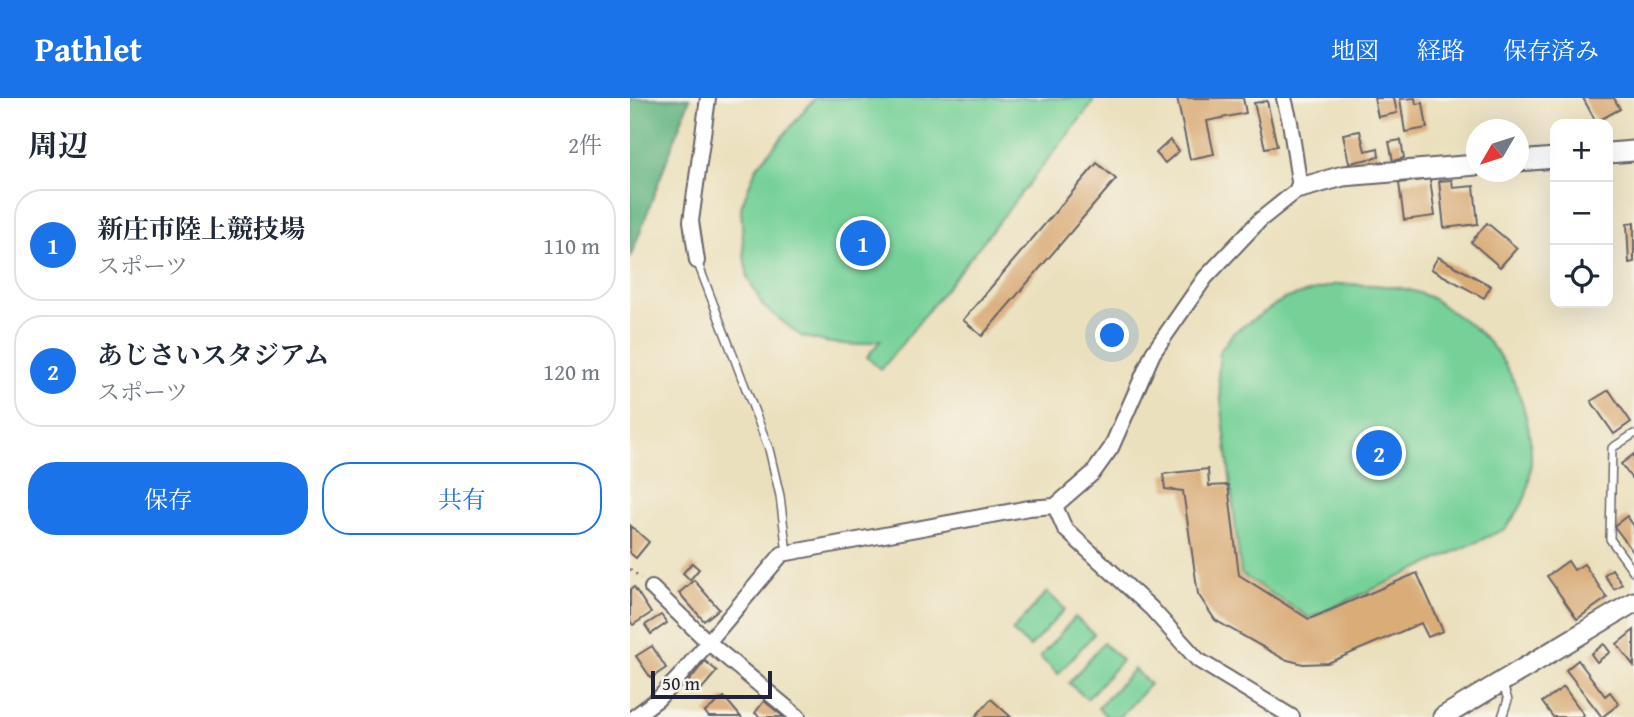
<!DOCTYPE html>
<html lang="ja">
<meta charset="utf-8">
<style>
body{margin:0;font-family:"Gentium Book Plus","Noto Serif JP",serif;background:#f6f6f7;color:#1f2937}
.controls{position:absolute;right:21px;top:21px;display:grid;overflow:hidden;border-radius:14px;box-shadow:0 7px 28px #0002}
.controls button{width:63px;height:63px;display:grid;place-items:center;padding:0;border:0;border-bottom:2px solid #e0e1e3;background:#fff;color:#1f2937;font:35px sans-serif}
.compass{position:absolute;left:836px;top:21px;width:63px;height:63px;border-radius:50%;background:#fff;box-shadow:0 7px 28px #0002;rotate:231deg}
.scale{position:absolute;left:21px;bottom:18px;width:121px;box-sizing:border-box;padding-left:7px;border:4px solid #22223b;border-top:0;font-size:19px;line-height:24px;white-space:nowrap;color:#22223b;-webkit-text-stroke:5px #f7f3e8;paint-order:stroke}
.you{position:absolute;left:483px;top:238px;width:24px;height:24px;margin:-18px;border:5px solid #fff;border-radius:50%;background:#1a73e8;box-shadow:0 0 0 10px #1a73e833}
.badge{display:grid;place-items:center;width:46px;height:46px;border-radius:50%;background:#1a73e8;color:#fff;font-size:23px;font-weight:700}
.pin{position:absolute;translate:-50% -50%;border:4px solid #fff;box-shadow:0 2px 7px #0006}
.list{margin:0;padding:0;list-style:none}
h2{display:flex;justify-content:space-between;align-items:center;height:91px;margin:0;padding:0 28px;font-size:30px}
h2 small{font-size:23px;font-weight:400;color:#747a83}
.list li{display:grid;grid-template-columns:46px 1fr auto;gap:21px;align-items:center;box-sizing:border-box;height:112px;margin:0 14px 14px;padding:0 14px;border:2px solid #e0e1e3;border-radius:28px}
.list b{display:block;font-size:26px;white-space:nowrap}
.list p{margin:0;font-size:23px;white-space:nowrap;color:#747a83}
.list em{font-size:23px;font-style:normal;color:#747a83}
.actions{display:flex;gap:14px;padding:21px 28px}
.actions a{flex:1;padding:16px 0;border:2px solid #1a73e8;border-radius:28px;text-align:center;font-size:24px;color:#1a73e8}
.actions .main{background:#1a73e8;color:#fff}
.icon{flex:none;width:38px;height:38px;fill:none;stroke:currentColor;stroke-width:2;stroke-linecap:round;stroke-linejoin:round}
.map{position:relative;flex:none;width:1004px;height:619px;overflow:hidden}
header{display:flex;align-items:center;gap:42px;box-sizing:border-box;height:98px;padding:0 35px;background:#1a73e8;color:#fff}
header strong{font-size:33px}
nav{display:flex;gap:38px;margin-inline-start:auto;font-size:24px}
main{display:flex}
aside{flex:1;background:#fff}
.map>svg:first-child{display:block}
</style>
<header>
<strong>Pathlet</strong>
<nav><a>地図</a><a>経路</a><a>保存済み</a></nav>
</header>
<main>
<aside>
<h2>周辺<small>2件</small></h2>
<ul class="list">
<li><span class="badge">1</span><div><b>新庄市陸上競技場</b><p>スポーツ</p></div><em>110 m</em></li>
<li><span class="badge">2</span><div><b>あじさいスタジアム</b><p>スポーツ</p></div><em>120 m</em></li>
</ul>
<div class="actions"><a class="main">保存</a><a>共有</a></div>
</aside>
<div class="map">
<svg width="1004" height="619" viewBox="0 0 1004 619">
<rect width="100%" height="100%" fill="#f7f3e8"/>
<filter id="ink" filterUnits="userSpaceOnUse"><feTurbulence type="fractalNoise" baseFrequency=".0143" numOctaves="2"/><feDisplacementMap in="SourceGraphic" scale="14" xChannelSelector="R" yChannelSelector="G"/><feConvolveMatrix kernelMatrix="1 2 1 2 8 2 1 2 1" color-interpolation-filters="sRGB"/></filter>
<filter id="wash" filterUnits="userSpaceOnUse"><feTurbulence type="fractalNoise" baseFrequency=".00686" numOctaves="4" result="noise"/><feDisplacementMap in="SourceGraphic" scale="28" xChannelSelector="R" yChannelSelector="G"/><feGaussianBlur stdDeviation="1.57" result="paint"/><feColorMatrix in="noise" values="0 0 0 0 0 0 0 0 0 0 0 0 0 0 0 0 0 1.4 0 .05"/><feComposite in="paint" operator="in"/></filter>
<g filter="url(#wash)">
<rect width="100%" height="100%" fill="#ebe0bd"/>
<g fill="#76d198" stroke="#4c7a6a" stroke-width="2">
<path d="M185 0H463L462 6 251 272 237 259 251 242 227 247 200 245 171 238 133 208 118 180 114 158 111 109 126 70Z"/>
<path d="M707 186C736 187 770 186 797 198 805 201 813 208 820 213 831 220 845 229 854 239 889 276 909 338 898 389 895 405 885 418 875 431L680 520 611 476 588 276 590 253 603 235 654 201Z"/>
<path d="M417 494 435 511 400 549 382 533Z"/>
<path d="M445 519 464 536 428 576 410 559Z"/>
<path d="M473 545 492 562 457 601 439 585Z"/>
<path d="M504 571 520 586 490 619H477L468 610Z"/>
</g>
<path fill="#60b380" stroke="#416a5e" stroke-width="2" d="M0 0H60L0 161Z"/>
<g id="blocks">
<g fill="#d9ac78">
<path d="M547 0H613L616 15 577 23 584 56 560 61Z"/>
<path d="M744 0H764L767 15 748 19Z"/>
<path d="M785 0 786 6 793 5 797 30 775 34 770 1Z"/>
<path d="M953 0H984L990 11 966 24Z"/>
<path d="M637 3 647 48 635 50 624 5Z"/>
<path d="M730 33 735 53 748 50 749 59 719 65 713 36Z"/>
<path d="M540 42 549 53 535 65 526 55Z"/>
<path d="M771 42 774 60 763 63 759 44Z"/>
<path d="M467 65 486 81 352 238 333 222Z"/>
<path d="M800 81 805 118 774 122 769 85Z"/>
<path d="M822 82 823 90 844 88 848 126 814 130 809 83Z"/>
<path d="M857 125 887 150 870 169 841 144Z"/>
<path d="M1004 125V164L999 165 997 126Z"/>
<path d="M808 159 861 188 854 200 801 171Z"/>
<path d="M979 292 1001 324 984 336 961 303Z"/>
<path d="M1004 356V380L1002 381 991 366Z"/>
<path d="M578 371 579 388 598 387 609 477 679 521 787 475 813 533 798 539 791 525 698 565 673 566 654 561 585 522 568 496 553 393 535 391 533 376Z"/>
<path d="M997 418 1004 428V455L984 428Z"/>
<path d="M0 427 19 444 6 460 0 455Z"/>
<path d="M938 463 944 472 954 466 977 500 947 521 917 478Z"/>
<path d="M62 465 69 471 60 482 53 475Z"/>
<path d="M982 471 992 486 984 491 974 477Z"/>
<path d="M64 482 89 511 74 523 49 495Z"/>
<path d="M4 489 21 515 3 527 0 523V492Z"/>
<path d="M31 517 37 525 21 536 15 527Z"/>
<path d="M1004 532V568L987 546Z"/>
<path d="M974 546 980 554 967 564 961 556Z"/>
<path d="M22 548 36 570 21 580 6 558Z"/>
<path d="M948 562 975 598 980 594 989 606 972 619 936 572Z"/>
<path d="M75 563 87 573 70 593 58 584Z"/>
<path d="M934 589 954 617 950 619H923L912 604Z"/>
<path d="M94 599 111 619H79L75 614Z"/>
<path d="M361 601 381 619H345Z"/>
<path d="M134 603 154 619H130L125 615Z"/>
</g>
</g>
</g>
<g filter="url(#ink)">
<use href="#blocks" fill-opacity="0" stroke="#686468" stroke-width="2"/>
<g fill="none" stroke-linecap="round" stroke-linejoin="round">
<g stroke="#686468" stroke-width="10">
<g id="service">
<path d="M67 163 139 351 150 398 157 455"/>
<path d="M1004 336 982 350 980 441 1004 474"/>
<path d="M872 619 878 602 872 584"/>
</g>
</g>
<g stroke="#686468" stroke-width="18">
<g id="minor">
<path d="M67 163 61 123 78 0"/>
<path d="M425 408 435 431 521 510 568 562 662 619"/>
<path d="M22 490 78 544 168 619"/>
<path d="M4 619 28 601 49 579 152 456 399 410 425 408 463 375 481 350 523 255 575 180 630 122 670 90 660 24 654 0"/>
</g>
</g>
<g stroke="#686468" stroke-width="23">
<g id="tertiary">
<path d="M978 55 1004 53"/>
<path d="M888 63 925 60"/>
<path d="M670 90 713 78 846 67"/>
<path d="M813 619 1004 504"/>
</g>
</g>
<path stroke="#686468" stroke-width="2.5" stroke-dasharray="2 5" stroke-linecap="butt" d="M0 471 11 480"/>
<use href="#service" stroke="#fff" stroke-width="7"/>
<use href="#minor" stroke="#fff" stroke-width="14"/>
<use href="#tertiary" stroke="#fff" stroke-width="19"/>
</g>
</g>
</svg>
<div class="controls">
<button>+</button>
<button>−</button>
<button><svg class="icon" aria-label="locate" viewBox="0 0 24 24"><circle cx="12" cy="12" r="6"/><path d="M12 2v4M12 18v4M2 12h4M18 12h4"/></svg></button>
</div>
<svg class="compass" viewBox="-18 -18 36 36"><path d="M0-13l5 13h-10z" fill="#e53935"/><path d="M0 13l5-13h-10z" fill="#747a83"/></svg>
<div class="scale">50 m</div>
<div class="you"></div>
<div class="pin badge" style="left:233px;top:145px">1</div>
<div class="pin badge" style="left:749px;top:355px">2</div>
</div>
</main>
